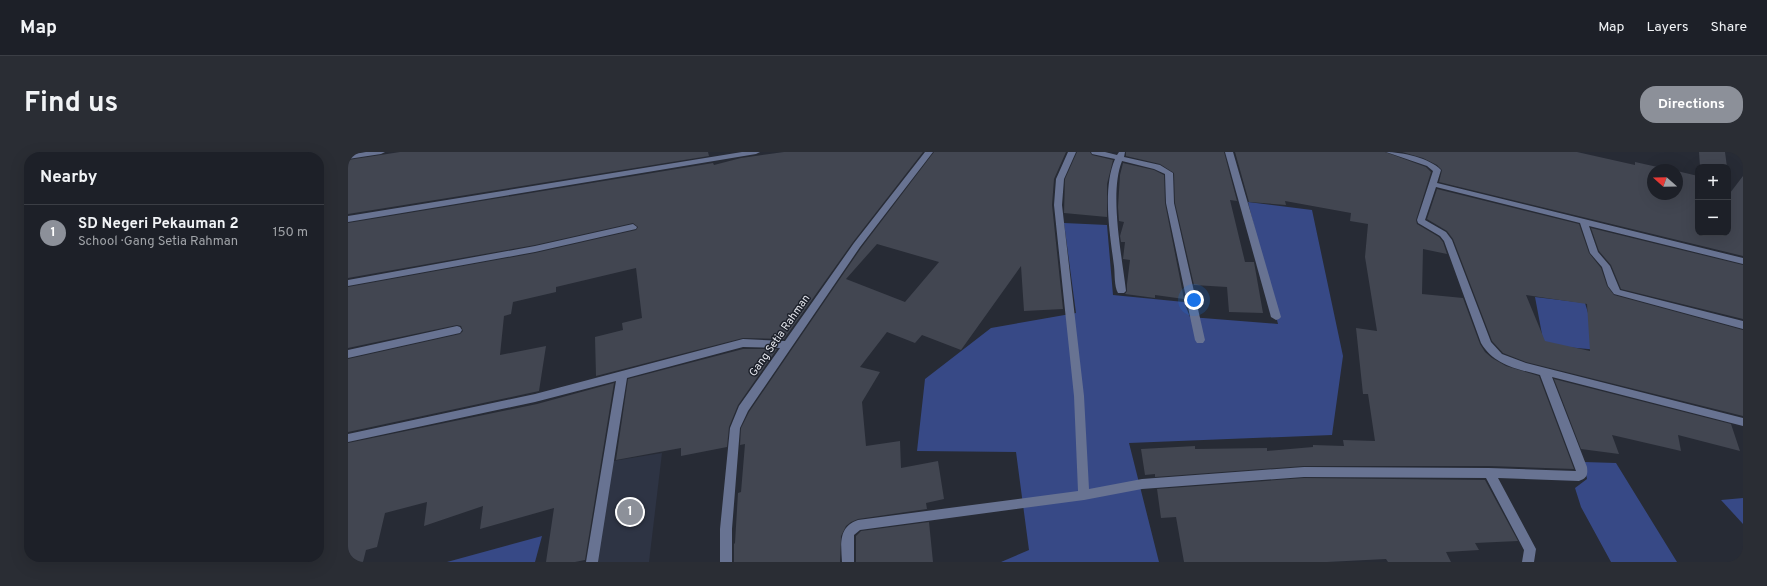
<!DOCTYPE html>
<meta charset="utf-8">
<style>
body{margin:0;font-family:Overpass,sans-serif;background:#2a2d34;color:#f1f3f6}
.controls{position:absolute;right:12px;top:12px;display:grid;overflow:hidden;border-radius:8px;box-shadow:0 4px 16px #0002}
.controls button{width:36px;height:36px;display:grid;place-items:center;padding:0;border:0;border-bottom:1px solid #3b3e45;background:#1d2028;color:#f1f3f6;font:20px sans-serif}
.compass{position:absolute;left:1299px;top:12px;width:36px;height:36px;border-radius:50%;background:#1d2028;box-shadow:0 4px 16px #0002;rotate:290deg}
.you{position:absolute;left:846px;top:148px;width:14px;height:14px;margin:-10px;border:3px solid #fff;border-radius:50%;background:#1a73e8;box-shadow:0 0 0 6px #1a73e833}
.badge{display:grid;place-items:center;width:26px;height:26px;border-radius:50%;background:#8c9099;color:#fff;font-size:13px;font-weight:700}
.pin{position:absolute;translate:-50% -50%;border:2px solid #fff;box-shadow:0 1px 4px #0006}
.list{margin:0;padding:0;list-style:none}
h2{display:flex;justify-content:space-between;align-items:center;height:52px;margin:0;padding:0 16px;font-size:17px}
h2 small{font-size:13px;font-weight:400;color:#a0a3a8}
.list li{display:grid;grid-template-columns:26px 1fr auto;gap:12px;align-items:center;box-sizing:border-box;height:56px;padding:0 16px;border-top:1px solid #3b3e45}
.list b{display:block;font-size:15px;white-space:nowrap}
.list p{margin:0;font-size:13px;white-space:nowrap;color:#a0a3a8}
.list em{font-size:13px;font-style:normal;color:#a0a3a8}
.map{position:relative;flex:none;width:1395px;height:410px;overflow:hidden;border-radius:16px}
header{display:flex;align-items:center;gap:24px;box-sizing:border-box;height:56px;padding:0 20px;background:#1d2028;border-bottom:1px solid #3b3e45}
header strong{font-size:19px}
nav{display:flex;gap:22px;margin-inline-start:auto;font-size:14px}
.intro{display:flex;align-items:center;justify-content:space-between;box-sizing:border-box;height:96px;padding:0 24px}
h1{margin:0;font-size:28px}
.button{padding:10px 18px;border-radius:16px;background:#8c9099;color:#fff;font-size:14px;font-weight:700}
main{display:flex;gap:24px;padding:0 24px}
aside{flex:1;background:#1d2028;border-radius:16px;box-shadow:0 4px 16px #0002}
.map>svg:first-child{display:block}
</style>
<header>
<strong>Map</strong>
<nav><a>Map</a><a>Layers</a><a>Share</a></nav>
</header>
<div class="intro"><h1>Find us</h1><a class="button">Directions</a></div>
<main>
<aside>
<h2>Nearby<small></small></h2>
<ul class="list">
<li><span class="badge">1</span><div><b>SD Negeri Pekauman 2</b><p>School · Gang Setia Rahman</p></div><em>150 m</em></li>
</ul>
</aside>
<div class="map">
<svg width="1395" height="410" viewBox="0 0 1395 410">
<rect width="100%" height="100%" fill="#272b35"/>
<path fill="#2e3444" d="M314 301 301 410H248L265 309Z"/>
<g fill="#374986">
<path d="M900 50 964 58 995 204 984 283 781 291 811 410H653L681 398 668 300 569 299 577 227 643 176 728 161 716 71 759 73 765 143 836 150 842 165 930 172Z"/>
<path d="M1187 145 1237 151 1251 198 1196 193Z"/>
<path d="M1236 310 1268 311 1329 410H1263L1233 355 1227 336 1239 327Z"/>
<path d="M1395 346V372L1373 348Z"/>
<path d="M194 384 187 410H99Z"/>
</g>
<g fill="#424651" fill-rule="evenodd">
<path d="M52 0H360L361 4 0 62V8Z"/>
<path d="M436 0H575L505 90 436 187 395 186 248 224 247 185 275 178 274 171 294 166 288 116 208 135V140L165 150 163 162 156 164 152 203 198 194 191 239 0 280V207L112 182 115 179 113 174 109 173 0 196V135L187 101 288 78 290 75 285 71 187 93 0 126V71L365 11 366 13 393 6Z"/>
<path d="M586 0H718L706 27 704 53 715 157 676 159 673 114 613 198 574 183 567 191 539 180 512 215 532 220 514 250 518 294 552 289 553 316 590 309 596 347 578 351 579 357 510 367 503 370 498 374 493 384 492 410H386V392L387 391 390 341 393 340 397 292 392 293 393 276 401 260 513 96ZM529 92 591 110 557 150 498 127Z"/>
<path d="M729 0H742L744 3 765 8 759 32V65L716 61 717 27Z"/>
<path d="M778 0H876L889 49 882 48 897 110H906L915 161 881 160 879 135 846 133 827 51 826 21 812 12 778 4Z"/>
<path d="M887 0H1037L1078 15 1083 20 1068 68 1069 72 1091 85 1095 90 1099 102 1075 97 1074 142 1115 146 1132 192 1137 200 1144 206 1158 214 1191 224 1226 317 1141 314H956L807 325V322L797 323 793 297 847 294V297L919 296V299L965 295V293L996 294 995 288 1027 289 1020 242H1015L1008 176 1029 179 1017 105 1020 72 1002 69 1003 61 937 49 938 53 901 50Z"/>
<path d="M1054 0H1229L1287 13V10L1323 18H1305V42H1329V19L1350 24V81H1380V24L1382 41 1395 24V104L1091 30 1094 18 1089 13 1075 6Z"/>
<path d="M1351 0H1377L1379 15H1352Z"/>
<path d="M775 11 806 18 816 23 817 51 836 147 807 143V146L777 142 779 139V132L782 108 775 107 777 90H773L772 84 776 70 771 69 770 55 772 23Z"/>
<path d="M1089 37 1231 72 1241 101 1253 116 1259 134 1266 143 1395 178V264L1178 210 1155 201 1144 189 1105 87 1099 79 1079 67ZM1178 143 1239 152 1242 199 1197 189Z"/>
<path d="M1243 76 1395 113V167L1273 137 1263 113 1251 99Z"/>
<path d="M395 197H429L390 253 381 275 379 295 333 304V296L268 308 280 227Z"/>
<path d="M1206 227 1383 272 1392 299 1330 283 1333 299 1264 283 1271 302 1233 297Z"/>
<path d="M266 231 237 408 227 410H198L206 356 132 377 135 354 76 374 79 350 37 361 29 395 18 398 15 410H0V291L189 252Z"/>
<path d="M956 326 1137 328 1170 389 1127 391 1131 398 1098 400 1103 410H1040L1038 407 979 410H836L828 365 813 366 809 337Z"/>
<path d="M581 370 585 410H508V384L513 379Z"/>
</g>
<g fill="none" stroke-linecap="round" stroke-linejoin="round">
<g fill="#687392" fill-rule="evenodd">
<path d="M18 0H37L33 2 0 7V3Z"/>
<path d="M394 0H412L408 2 0 70V64Z"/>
<path d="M577 0H585L512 95 400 259 392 276 384 377V410H372V377L382 276 391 254 432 196 395 195 279 226 250 410H238L268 229 187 250 0 290V282L187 242 395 187 437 189 506 91Z"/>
<path d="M720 0H728L716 27 714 53 736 244 741 337 794 327 956 315 1141 316 1228 319 1192 223C1169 217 1146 213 1133 191L1096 89 1092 84 1070 71 1069 68 1085 19 1079 14 1038 0C1054 0 1082 6 1093 18L1089 31 1395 106V112L1241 74 1250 100 1262 114 1272 138 1395 169V177L1266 142 1260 134 1254 115 1242 101 1232 71 1088 35 1077 68 1098 80 1104 88 1143 190 1154 202 1178 211 1395 266V274L1204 225 1239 315C1240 323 1239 326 1231 329L1150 326 1188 397 1186 410H1174L1176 398 1138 326 956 325 794 337 736 348 512 378 506 383V410H494C493 392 490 375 510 368L730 339 726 244 706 53 708 27Z"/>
<path d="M743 0H757L769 3 771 0H777L776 5 812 13 825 21 826 51 857 188 855 191H849L847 188 818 51 817 22 806 17 774 9C761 41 774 104 778 139L776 141H770C766 134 767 122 766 114 762 83 754 37 767 7L744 2Z"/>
<path d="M877 0H885L933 165 931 167 928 168 923 165Z"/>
<path d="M285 72 289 75 288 77 187 100 0 134V128L187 94Z"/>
<path d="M109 174 112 175 114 178 112 181 0 206V198Z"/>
</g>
</g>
<g text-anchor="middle" stroke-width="3" stroke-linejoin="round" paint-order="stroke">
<g font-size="11" fill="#e4e6ed" stroke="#1d212b">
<text transform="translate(431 183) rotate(-55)" y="4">Gang Setia Rahman</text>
</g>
</g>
</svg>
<div class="controls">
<button>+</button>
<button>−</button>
</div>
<svg class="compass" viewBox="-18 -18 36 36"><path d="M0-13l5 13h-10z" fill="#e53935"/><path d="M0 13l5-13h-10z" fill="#a0a3a8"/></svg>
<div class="you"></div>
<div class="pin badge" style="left:282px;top:360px">1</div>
</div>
</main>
